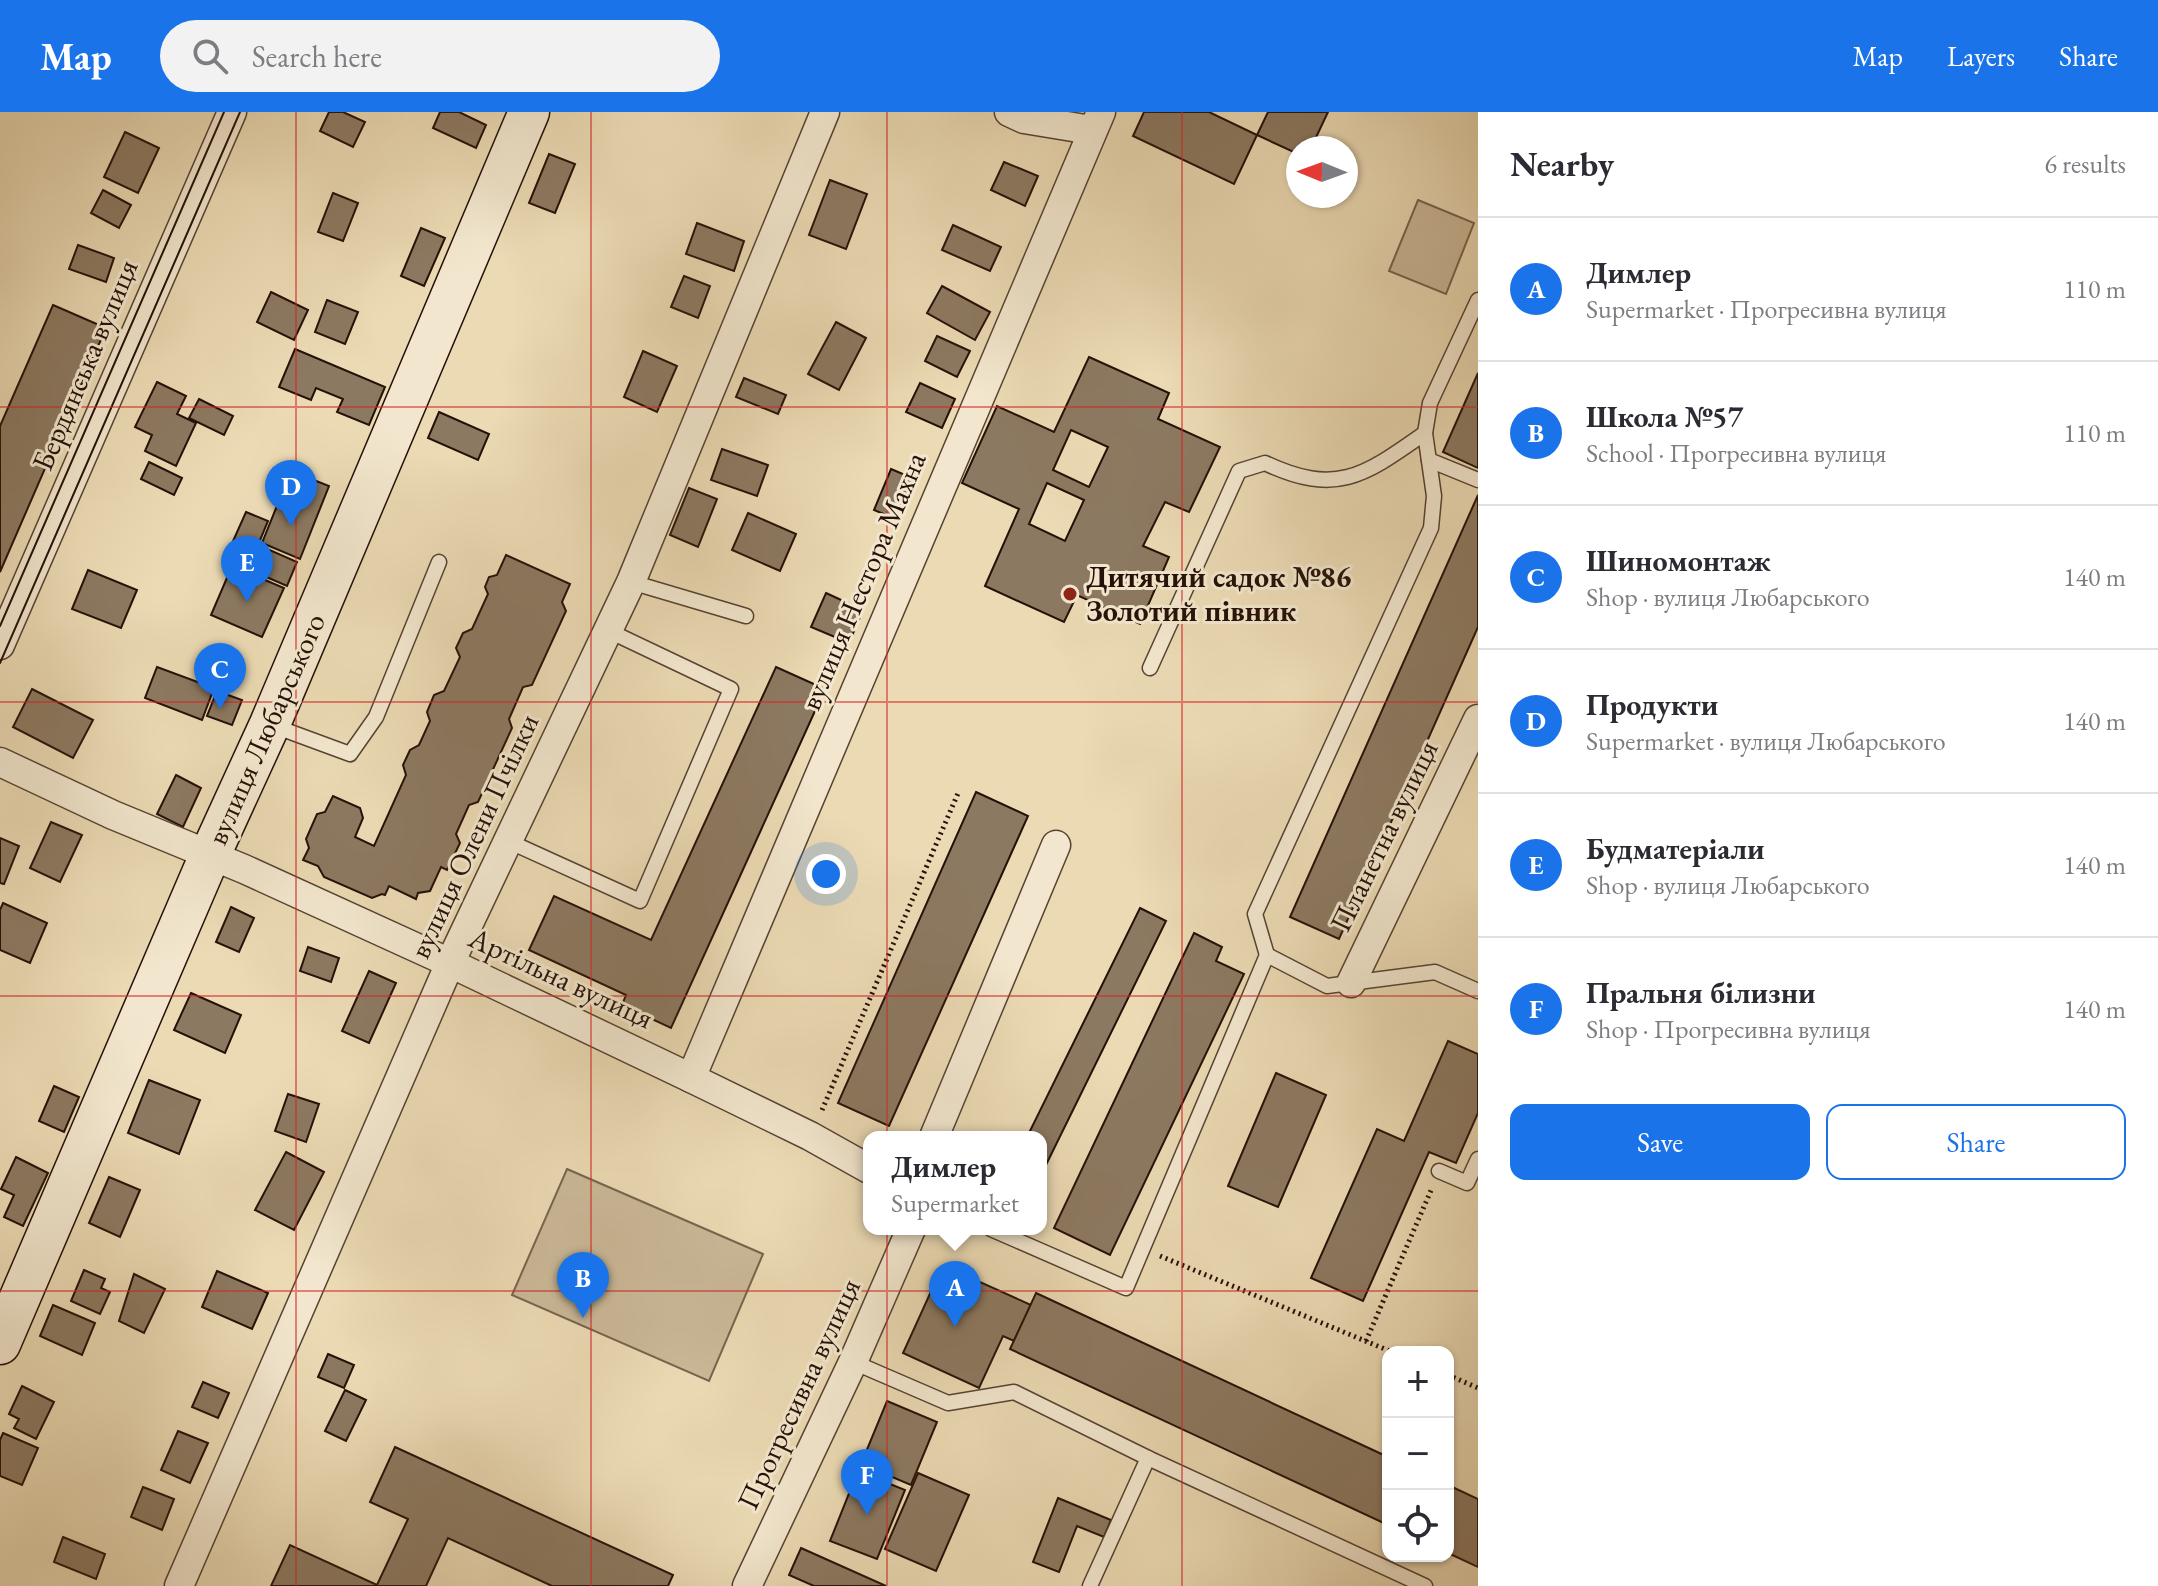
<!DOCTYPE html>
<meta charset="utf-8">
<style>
body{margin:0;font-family:"EB Garamond",serif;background:#f2f2f3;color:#2b2b33}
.controls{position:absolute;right:24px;bottom:24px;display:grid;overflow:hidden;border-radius:16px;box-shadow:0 2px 6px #0004}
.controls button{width:72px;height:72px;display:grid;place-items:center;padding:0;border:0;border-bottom:2px solid #e1e1e2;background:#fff;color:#2b2b33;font:40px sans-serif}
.compass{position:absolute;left:1286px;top:24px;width:72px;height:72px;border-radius:50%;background:#fff;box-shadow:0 2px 6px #0004;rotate:271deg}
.you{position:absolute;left:826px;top:762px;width:28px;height:28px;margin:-20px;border:6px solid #fff;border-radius:50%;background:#1a73e8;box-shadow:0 0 0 12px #1a73e833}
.badge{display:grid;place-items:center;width:52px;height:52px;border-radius:50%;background:#1a73e8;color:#fff;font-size:26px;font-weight:700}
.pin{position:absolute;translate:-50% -66px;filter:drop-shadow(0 2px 4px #0008)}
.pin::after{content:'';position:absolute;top:42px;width:28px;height:24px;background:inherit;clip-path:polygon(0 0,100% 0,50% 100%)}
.popup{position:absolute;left:863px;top:1019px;width:184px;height:104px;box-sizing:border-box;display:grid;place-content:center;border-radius:16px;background:#fff;filter:drop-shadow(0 2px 6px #0005);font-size:26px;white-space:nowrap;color:#7c7c81}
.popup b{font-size:30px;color:#2b2b33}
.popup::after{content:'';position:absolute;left:50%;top:100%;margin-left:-16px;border:16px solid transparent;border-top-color:#fff}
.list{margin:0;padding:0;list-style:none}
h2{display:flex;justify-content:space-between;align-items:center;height:104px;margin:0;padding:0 32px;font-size:34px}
h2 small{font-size:26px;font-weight:400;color:#7c7c81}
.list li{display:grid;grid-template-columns:52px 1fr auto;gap:24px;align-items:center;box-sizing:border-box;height:144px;padding:0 32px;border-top:2px solid #e1e1e2}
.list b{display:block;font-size:30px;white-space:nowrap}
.list p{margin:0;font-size:26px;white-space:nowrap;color:#7c7c81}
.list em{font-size:26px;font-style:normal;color:#7c7c81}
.actions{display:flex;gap:16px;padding:24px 32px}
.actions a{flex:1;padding:18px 0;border:2px solid #1a73e8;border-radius:16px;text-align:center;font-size:28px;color:#1a73e8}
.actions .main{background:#1a73e8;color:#fff}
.icon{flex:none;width:44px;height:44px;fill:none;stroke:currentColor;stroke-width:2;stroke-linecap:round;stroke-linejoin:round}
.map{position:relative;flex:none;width:1478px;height:1474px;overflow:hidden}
header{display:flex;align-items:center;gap:48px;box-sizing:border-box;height:112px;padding:0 40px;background:#1a73e8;color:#fff}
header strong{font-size:38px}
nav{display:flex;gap:44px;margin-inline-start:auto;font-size:28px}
.search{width:560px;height:72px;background:#f2f2f3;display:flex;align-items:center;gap:20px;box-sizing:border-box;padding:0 28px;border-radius:44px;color:#7c7c81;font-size:30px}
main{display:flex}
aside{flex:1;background:#fff}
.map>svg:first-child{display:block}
</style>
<header>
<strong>Map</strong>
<div class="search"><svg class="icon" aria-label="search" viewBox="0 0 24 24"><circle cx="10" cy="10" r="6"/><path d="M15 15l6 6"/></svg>Search here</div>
<nav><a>Map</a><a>Layers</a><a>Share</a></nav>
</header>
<main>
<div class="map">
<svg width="1478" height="1474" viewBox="0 0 1478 1474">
<rect width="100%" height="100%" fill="#ebdab4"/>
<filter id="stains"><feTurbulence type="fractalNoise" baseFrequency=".0025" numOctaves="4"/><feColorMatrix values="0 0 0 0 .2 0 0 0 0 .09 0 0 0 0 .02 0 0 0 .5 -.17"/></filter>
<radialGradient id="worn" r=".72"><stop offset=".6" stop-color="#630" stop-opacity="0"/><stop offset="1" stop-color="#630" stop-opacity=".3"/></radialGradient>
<g fill="#cab897" stroke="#78644f" stroke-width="2">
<path d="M1418 88 1474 111 1446 182 1389 159Z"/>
<path d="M567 1057 763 1142 709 1269 512 1183Z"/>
</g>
<g fill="#8c7961" stroke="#261007" stroke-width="2" fill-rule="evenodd">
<path d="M329 0H343L365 10 353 35 320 19Z"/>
<path d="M440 0H459L486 13 476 36 433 16Z"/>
<path d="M1144 0H1209L1257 23 1234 72 1133 24Z"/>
<path d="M1268 0H1328L1311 36H1298V42L1257 23Z"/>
<path d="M125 20 159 36 138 81 104 65Z"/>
<path d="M549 42 575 52 555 101 529 91Z"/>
<path d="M1004 50 1038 64 1025 94 991 78Z"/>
<path d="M830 68 867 82 846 137 809 123Z"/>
<path d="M103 78 131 93 119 116 91 101Z"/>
<path d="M333 81 358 91 343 129 318 120Z"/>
<path d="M697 111 744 129 734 159 686 142Z"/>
<path d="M953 113 1001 135 990 159 942 138Z"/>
<path d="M421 116 445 126 424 174 401 164Z"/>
<path d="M78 133 114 146 106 170 69 157Z"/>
<path d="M684 164 710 174 698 206 671 195Z"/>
<path d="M942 174 990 200 975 228 927 201Z"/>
<path d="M271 180 308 198 294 228 257 210Z"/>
<path d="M327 188 358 200 345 232 315 220Z"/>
<path d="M53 193 106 216 0 460V314Z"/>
<path d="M836 210 866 226 839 278 808 262Z"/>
<path d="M937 224 970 239 957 265 925 249Z"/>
<path d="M295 237 385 275 369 313 337 300 343 287 316 276 311 288 279 275Z"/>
<path d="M643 239 677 254 657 300 624 285Z"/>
<path d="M1089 245 1169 281 1158 307 1220 335 1189 400 1165 390 1143 434 1169 445 1140 512 1077 483 1064 510 985 474 1019 397 962 371 997 294 1054 320ZM1071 318 1108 335 1089 375 1053 358ZM1047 371 1084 388 1065 429 1029 412Z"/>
<path d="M1478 261V356L1443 340Z"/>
<path d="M744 266 786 283 778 302 736 285Z"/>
<path d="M157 270 186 284 177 302 196 311 176 354 145 339 152 323 135 315Z"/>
<path d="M920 271 955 287 942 316 906 300Z"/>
<path d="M199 287 233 304 224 323 189 306Z"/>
<path d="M439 300 489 322 478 348 428 326Z"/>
<path d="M722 337 768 353 757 384 711 368Z"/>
<path d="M149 350 182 366 174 383 141 367Z"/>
<path d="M891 357 917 368 900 409 874 398Z"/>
<path d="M291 359 329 374 300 447 262 431Z"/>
<path d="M689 376 717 387 698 435 670 423Z"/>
<path d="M1478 383V515L1339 827 1290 805Z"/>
<path d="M246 400 268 409 258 433 297 450 287 474 225 447Z"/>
<path d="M748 401 796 422 780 459 732 438Z"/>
<path d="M506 443 570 472 562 490 566 499 532 573 523 575 509 607 512 616 478 690 469 693 456 722 460 731 447 758 441 755 430 779 418 781 416 787 389 774 385 783 382 782 372 786 324 765 318 754 303 748 309 736 306 727 317 702 325 700 333 684 360 696 363 706 355 725 374 734 406 663 403 653 410 638 419 633 430 609 427 600 434 583 444 579 460 545 456 536 463 521 472 517 488 482 485 475 489 465 497 463Z"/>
<path d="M232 454 284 476 262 525 211 503Z"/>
<path d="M88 458 137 478 121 516 72 497Z"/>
<path d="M826 481 863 498 849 531 811 515Z"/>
<path d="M157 555 214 576 202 608 145 586Z"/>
<path d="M776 555 825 577 671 916 622 893 626 883 529 838 554 784 651 828Z"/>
<path d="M32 577 93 608 73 646 13 615Z"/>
<path d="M217 579 242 588 232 613 207 604Z"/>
<path d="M176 663 201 676 183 715 157 702Z"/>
<path d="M976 680 1028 704 889 1014 838 991Z"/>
<path d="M51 710 82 723 60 770 30 756Z"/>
<path d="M0 726 19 734 4 772 0 771Z"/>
<path d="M3 791 47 811 30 851 0 838V798Z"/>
<path d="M231 795 254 806 239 840 216 830Z"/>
<path d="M1140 796 1166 809 1041 1063V1025H1027Z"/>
<path d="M1194 821 1222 835 1216 849 1244 862 1110 1143 1054 1116Z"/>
<path d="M308 835 339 846 331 870 300 859Z"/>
<path d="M369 859 396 871 369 931 342 919Z"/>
<path d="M191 881 241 903 225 941 174 918Z"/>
<path d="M1448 929 1478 942V1001L1456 1051 1429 1040 1363 1189 1311 1166 1377 1017 1404 1029Z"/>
<path d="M1276 961 1326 983 1278 1095 1228 1074Z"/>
<path d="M149 968 200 988 179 1042 128 1021Z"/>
<path d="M54 974 79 985 64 1020 39 1009Z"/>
<path d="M288 982 319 992 306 1030 275 1019Z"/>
<path d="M286 1040 324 1060 294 1118 255 1098Z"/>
<path d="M16 1045 48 1061 23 1114 4 1105 14 1083 1 1077Z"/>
<path d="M109 1065 140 1078 120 1125 89 1111Z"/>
<path d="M84 1158 105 1167 101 1176 110 1180 100 1202 71 1189Z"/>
<path d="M217 1159 268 1181 252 1217 202 1195Z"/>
<path d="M134 1162 165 1177 144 1221 119 1209Z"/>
<path d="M938 1164 964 1176 969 1165 1031 1193 1014 1229 1003 1224 979 1276 903 1241Z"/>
<path d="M1036 1181 1388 1345V1413L1010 1237Z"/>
<path d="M53 1193 95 1211 82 1243 40 1224Z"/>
<path d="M328 1242 354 1253 344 1276 318 1265Z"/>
<path d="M203 1270 229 1281 218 1306 192 1295Z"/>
<path d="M22 1274 54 1290 36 1327 14 1316 19 1307 9 1302Z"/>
<path d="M345 1278 366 1288 346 1329 325 1319Z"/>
<path d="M887 1289 937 1310 911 1373 861 1352Z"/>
<path d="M178 1319 208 1331 190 1371 161 1358Z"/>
<path d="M3 1321 38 1336 22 1373 0 1364V1328Z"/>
<path d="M395 1335 673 1463 668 1474H552L448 1426 426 1474H271L290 1433 377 1473 408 1407 370 1390Z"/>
<path d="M858 1359 905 1378 877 1447 830 1429Z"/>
<path d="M918 1361 969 1383 936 1459 885 1437Z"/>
<path d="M1448 1373 1478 1387V1455L1448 1441Z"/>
<path d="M143 1375 174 1387 162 1418 131 1405Z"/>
<path d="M1058 1386 1111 1408 1104 1425 1077 1414 1059 1460 1033 1450Z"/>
<path d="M63 1425 105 1442 96 1467 54 1450Z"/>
<path d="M801 1436 886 1474H814L789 1463Z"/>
</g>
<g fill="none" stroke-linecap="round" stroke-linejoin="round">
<g stroke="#574232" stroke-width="17">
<g id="service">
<path d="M1429 348 1478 368"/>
<path d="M631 470 746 504"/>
<path d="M1150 556 1239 359 1265 351C1337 385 1365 363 1425 321"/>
<path d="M274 614 350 642 376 605 439 450"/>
<path d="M508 729 640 789 731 577 609 519"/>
<path d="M1267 843 1255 802 1431 416 1434 384 1425 321 1430 291 1478 188"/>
<path d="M1439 1059 1467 1071 1478 1047"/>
<path d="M991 1117 1126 1176 1267 843 1327 874 1435 860 1478 879"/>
<path d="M853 1250 948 1291 1014 1280 1148 1346 1425 1474"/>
<path d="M1090 1474 1148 1346"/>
</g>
</g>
<g stroke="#574232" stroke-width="31">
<g id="minor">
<path d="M1009 0 1024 7 1091 18"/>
<path d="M0 533 232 0"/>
<path d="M0 650 113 703 244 757 450 851 691 966 810 1024 869 1057"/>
<path d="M1351 871 1478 607"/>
<path d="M691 966 1101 0"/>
<path d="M934 1025 1056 733"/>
<path d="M179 1474 450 851 631 470 825 0"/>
<path d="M747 1474 853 1250 911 1117"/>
</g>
</g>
<g stroke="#261007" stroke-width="43">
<path id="secondary" d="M0 1232 210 743 270 612 529 0"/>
</g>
<g stroke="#261007" stroke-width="5" stroke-dasharray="2 4" stroke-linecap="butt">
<path d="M822 998 959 679"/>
<path d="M1160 1144 1392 1240"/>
<path d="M1366 1229 1432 1076"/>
<path d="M1448 1263 1478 1276"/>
</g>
<use href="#service" stroke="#f2e7ce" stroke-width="14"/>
<use href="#minor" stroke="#f2e7ce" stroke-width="28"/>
<use href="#secondary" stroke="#f2e7ce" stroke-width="40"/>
<g stroke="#261007" stroke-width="2">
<path d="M0 514 224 0"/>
<path d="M0 551 240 0"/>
</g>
</g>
<path fill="none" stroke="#d62828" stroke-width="2" stroke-opacity="0.55" d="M296 0V1474M591 0V1474M887 0V1474M1182 0V1474M0 295H1478M0 590H1478M0 884H1478M0 1179H1478"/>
<circle fill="#8f2418" stroke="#f2e7ce" stroke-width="3" cx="1070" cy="482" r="8"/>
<g text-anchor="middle" stroke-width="6" stroke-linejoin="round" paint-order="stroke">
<g font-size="30" fill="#261007" stroke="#f2e7ce">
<text transform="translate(85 253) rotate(-67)" y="10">Бердянська вулиця</text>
<text transform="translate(863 469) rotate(-67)" y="10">вулиця Нестора Махна</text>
<text transform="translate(266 617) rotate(-66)" y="10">вулиця Любарського</text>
<text transform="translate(474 724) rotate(-65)" y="10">вулиця Олени Пчілки</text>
<text transform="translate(1384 724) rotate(-64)" y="10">Планетна вулиця</text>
<text transform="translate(561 866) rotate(25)" y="10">Артільна вулиця</text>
<text transform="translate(799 1282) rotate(-65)" y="10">Прогресивна вулиця</text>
</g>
<g font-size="30" font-weight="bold" fill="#261007" stroke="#f2e7ce" text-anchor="start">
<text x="1086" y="475">Дитячий садок №86<tspan x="1086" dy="34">Золотий півник</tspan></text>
</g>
</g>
<rect width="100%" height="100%" filter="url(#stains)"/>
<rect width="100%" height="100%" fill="url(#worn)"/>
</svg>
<div class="controls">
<button>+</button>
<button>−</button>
<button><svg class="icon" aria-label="locate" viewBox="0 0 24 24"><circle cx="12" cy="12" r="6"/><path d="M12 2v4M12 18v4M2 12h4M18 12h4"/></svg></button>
</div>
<svg class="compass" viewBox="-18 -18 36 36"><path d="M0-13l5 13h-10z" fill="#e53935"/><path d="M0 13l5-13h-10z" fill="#7c7c81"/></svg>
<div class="you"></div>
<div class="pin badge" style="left:955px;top:1215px">A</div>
<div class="popup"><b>Димлер</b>Supermarket</div>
<div class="pin badge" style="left:583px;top:1206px">B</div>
<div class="pin badge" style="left:220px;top:597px">C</div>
<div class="pin badge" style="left:291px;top:414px">D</div>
<div class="pin badge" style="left:247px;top:490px">E</div>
<div class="pin badge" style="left:867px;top:1403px">F</div>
</div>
<aside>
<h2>Nearby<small>6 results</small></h2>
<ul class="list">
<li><span class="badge">A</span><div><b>Димлер</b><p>Supermarket · Прогресивна вулиця</p></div><em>110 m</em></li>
<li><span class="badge">B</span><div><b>Школа №57</b><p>School · Прогресивна вулиця</p></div><em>110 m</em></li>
<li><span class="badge">C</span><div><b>Шиномонтаж</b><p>Shop · вулиця Любарського</p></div><em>140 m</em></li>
<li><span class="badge">D</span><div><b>Продукти</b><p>Supermarket · вулиця Любарського</p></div><em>140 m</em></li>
<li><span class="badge">E</span><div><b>Будматеріали</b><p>Shop · вулиця Любарського</p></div><em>140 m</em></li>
<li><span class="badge">F</span><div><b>Пральня білизни</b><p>Shop · Прогресивна вулиця</p></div><em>140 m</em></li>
</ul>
<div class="actions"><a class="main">Save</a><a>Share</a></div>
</aside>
</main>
